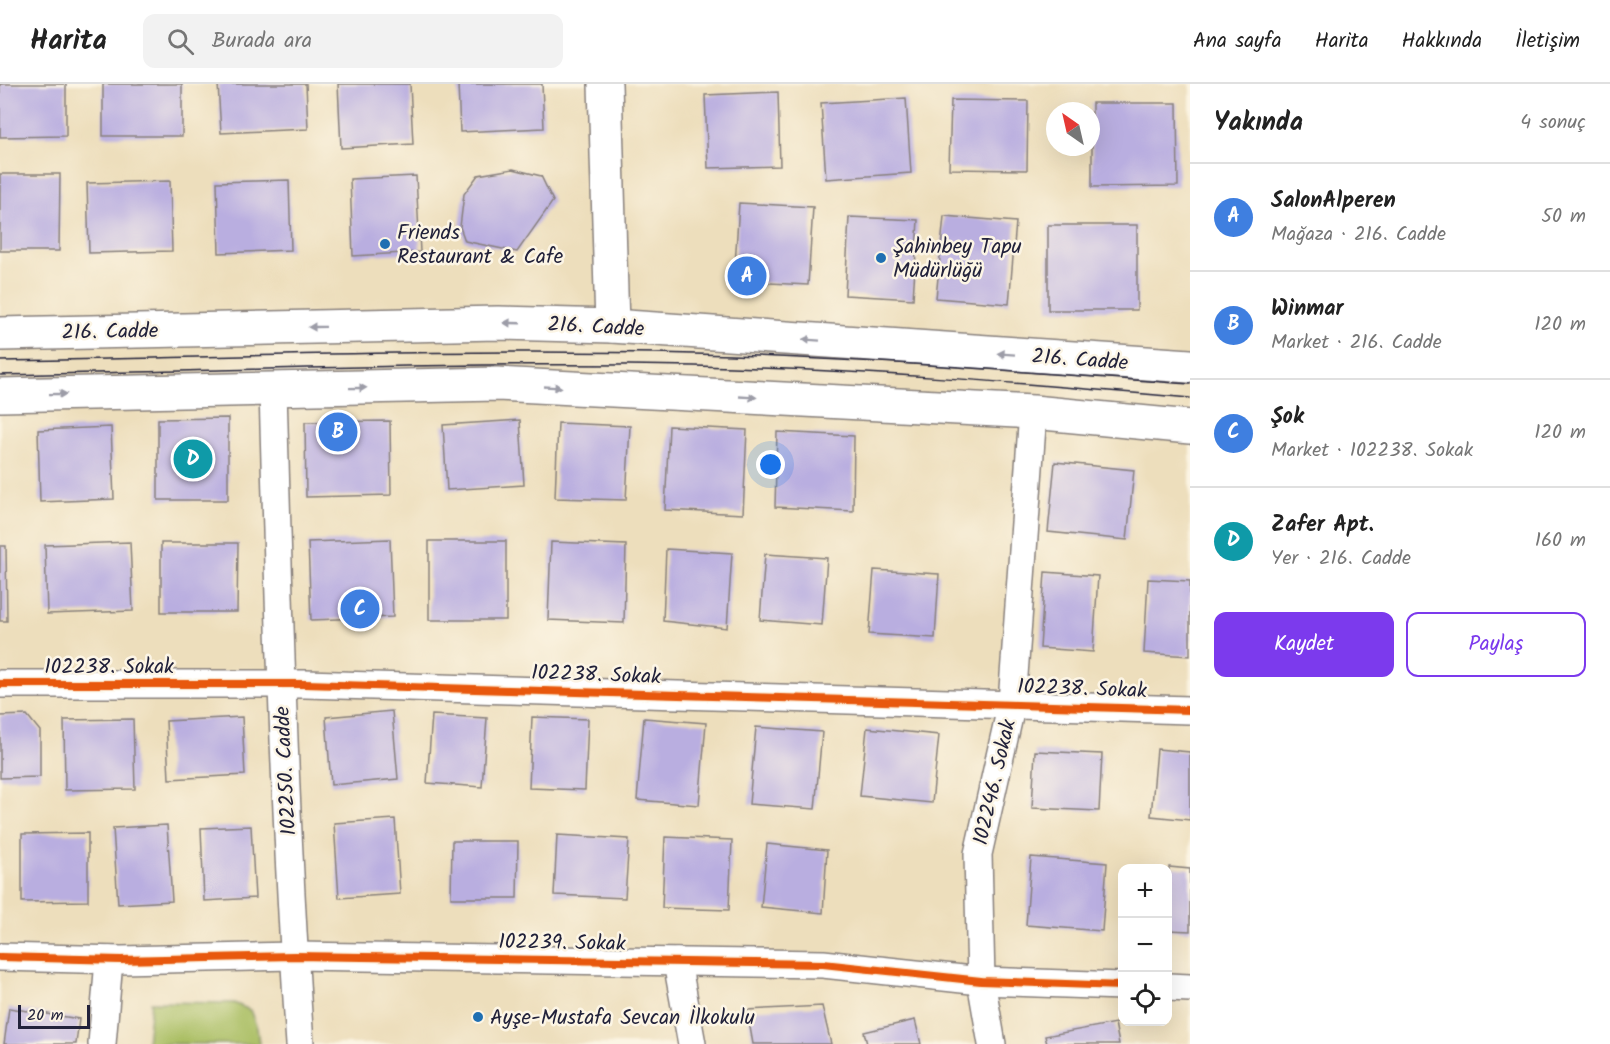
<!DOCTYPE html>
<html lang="tr">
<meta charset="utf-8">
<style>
body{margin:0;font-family:Kalam,sans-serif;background:#f2f2f2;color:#222}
.controls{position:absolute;right:18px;bottom:18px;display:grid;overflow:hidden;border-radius:12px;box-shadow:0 6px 24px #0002}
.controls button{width:54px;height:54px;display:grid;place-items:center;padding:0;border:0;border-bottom:2px solid #e0e0e0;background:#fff;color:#222;font:30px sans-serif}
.compass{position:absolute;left:1046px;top:18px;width:54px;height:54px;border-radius:50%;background:#fff;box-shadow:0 6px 24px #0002;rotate:326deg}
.scale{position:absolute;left:18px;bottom:15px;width:72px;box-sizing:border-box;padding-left:6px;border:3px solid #22223b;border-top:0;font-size:16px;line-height:21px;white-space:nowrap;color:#22223b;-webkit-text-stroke:4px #fcf5e5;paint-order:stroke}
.you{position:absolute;left:771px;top:381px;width:21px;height:21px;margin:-15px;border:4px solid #fff;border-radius:50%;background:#1a73e8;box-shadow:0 0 0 9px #1a73e833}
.badge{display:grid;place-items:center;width:39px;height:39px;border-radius:50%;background:#7c3aed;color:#fff;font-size:20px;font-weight:700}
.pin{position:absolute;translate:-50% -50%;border:3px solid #fff;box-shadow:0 2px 6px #0006}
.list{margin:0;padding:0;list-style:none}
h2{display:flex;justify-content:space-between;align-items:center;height:78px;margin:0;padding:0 24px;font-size:26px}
h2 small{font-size:20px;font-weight:400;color:#767676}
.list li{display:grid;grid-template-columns:39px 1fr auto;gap:18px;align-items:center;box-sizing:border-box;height:108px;padding:0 24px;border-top:2px solid #e0e0e0}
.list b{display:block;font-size:22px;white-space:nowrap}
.list p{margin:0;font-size:20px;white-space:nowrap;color:#767676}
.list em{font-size:20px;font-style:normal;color:#767676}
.actions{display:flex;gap:12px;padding:18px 24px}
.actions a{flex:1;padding:14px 0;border:2px solid #7c3aed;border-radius:12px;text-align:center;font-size:21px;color:#7c3aed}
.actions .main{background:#7c3aed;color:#fff}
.icon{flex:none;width:33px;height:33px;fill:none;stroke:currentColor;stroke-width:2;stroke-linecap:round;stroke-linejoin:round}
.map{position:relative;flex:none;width:1190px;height:960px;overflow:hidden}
header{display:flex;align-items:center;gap:36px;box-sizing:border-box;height:84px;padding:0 30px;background:#fff;border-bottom:2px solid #e0e0e0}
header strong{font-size:28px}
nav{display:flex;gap:33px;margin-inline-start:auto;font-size:21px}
.search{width:420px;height:54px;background:#f2f2f2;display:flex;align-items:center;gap:15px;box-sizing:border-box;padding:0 21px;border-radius:12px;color:#767676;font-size:22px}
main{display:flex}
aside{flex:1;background:#fff}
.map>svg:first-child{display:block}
</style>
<header>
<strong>Harita</strong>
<div class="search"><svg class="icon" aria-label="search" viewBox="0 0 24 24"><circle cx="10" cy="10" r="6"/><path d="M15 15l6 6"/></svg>Burada ara</div>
<nav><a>Ana sayfa</a><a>Harita</a><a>Hakkında</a><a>İletişim</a></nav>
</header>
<main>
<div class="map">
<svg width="1190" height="960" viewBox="0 0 1190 960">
<rect width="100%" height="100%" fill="#fcf5e5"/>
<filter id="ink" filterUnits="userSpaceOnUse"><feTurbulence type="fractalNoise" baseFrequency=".0167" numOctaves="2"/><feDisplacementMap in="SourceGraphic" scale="12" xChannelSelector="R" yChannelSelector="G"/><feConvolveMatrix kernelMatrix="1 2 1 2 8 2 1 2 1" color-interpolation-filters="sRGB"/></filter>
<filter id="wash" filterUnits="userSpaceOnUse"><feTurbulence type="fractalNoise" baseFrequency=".008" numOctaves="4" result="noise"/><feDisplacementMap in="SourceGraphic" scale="24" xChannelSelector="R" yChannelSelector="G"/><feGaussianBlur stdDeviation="1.35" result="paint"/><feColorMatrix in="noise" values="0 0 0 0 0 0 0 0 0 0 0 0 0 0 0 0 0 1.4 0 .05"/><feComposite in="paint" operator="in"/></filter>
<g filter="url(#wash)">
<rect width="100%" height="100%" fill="#eddebc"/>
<path fill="#a8bd61" stroke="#65704e" stroke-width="1.5" d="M151 918 234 919 250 926 257 944 259 960H147Z"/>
<g id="blocks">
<g fill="#b9aee0">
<path d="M0 0H66V52L0 53Z"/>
<rect x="103" y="0" width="79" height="52"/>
<path d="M218 0H306L308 45 221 49Z"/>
<path d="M338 0H410L413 60 341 64Z"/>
<path d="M458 0H542L544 44 460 48Z"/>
<path d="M778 8 780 82 708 84 705 11Z"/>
<path d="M906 14 911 89 826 95 821 19Z"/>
<path d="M951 16 1028 17 1027 86 949 85Z"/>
<path d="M1092 19H1177L1178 102 1092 103Z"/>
<path d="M513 85 541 92 553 117 517 168 465 157 460 143 464 110 478 91Z"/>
<path d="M0 90H60L59 167H0Z"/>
<path d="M416 92 420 168 353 172 350 95Z"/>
<path d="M289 96 291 166 219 169 217 98Z"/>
<path d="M170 97 172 167 89 169 87 99Z"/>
<path d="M739 119 813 123 808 201 734 197Z"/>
<path d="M944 132 1016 138 1009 220 936 214Z"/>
<path d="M849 133 918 136 913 215 845 211Z"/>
<rect x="1048" y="141" width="89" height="85"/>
<path d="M228 334V416H158V335Z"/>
<path d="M520 336 524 401 447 406 443 341Z"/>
<path d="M390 337 391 411 306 413 305 338Z"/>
<path d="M558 339 630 342 626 416 555 414Z"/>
<path d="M669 342 747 346 743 430 665 426Z"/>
<path d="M111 343 114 415 40 418 38 346Z"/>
<path d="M777 348 854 352 853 427 775 423Z"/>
<path d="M1055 378 1134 386 1127 456 1048 448Z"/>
<path d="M390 455 393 533 311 536 308 458Z"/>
<rect x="429" y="457" width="77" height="79"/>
<path d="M130 458 133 527 47 530 45 461Z"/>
<path d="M551 458 626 461 624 539 548 536Z"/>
<path d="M161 459H238L237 528H161Z"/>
<path d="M0 462H6L7 537H0Z"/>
<path d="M666 465 732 469 727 544 663 537Z"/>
<path d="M765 470 827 474 822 541 760 536Z"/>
<path d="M874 486 939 490 935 554 869 550Z"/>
<path d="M1045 488 1098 492 1093 568 1040 564Z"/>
<path d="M1148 495 1190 497V572L1144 569Z"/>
<path d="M392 627 398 695 331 701 326 633Z"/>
<path d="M27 631 40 647V693L0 694V632Z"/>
<path d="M432 631 487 634 482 703 427 699Z"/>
<path d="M242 633 245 691 169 695 166 637Z"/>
<path d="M532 633 588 635 585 706 529 704Z"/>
<path d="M644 634 706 639 699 721 637 716Z"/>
<path d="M133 635 135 705 65 706 64 636Z"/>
<path d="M756 643 822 648 815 725 749 720Z"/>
<path d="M867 644 939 651 932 719 860 712Z"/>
<path d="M1157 665 1190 668V736L1151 732Z"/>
<path d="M1035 667 1102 670 1099 727 1032 724Z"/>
<path d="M395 735 400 810 339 814 334 739Z"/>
<path d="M167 741 172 817 118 820 113 744Z"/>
<path d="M251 742 255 814 204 817 201 744Z"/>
<path d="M88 749V817L22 818V750Z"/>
<path d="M557 751 629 755 625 814 554 811Z"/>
<path d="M665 753 732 756 729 826 662 824Z"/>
<path d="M452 757H518L517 814H451Z"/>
<path d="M767 760 827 766 823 829 761 823Z"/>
<path d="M1031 773 1107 779 1102 847 1026 841Z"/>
<path d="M1169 783 1190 785V847L1168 846Z"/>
<path d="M822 922 831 960H753L747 926Z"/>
<path d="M9 924 79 935 76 960H4Z"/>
<path d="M915 936 921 960H867L864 948Z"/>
<path d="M1115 939 1119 960H1047L1045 952Z"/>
</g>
</g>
</g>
<g filter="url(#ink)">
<use href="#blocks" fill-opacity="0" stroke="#88807c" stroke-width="1.5"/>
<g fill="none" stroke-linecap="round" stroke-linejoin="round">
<g stroke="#88807c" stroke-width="30">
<g id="minor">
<path d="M273 306C279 524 285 742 300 960"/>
<path d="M0 600H305L1190 626"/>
<path d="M0 873 121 876 294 872 823 880 981 897 1122 902"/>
<path d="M677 878 692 960"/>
<path d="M1168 903 1190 904"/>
<path d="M102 960 109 876"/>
<path d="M992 960 981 897 978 770 1012 619 1033 328"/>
</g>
</g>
<g stroke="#88807c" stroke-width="36">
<path id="tertiary" d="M605 0 612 242"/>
</g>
<g stroke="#88807c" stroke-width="36">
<g id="primary">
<path d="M0 250 498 239 612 242 1190 282"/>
<path d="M0 311 497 300 1033 328 1190 343"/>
</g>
</g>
<use href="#minor" stroke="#fff" stroke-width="27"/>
<use href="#tertiary" stroke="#fff" stroke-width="33"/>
<use href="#primary" stroke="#fff" stroke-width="33"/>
<g stroke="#22223b" stroke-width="1.5">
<path d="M0 277C231 273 463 264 694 270 860 274 1025 288 1190 300"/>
<path d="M0 291C231 287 463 277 694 282 860 286 1025 299 1190 314"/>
</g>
<g stroke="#fcf5e5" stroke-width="11">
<g id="cycleway">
<path d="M0 600H305L1190 626"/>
<path d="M0 873 121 876 294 872 823 880 981 897 1122 902"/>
</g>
</g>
<use href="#cycleway" stroke="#e8590c" stroke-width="8"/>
</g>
<defs><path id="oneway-solid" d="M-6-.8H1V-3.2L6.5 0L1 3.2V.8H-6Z" transform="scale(1.5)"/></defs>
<g fill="#9c9ca7">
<use href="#oneway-solid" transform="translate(512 239) rotate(-178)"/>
<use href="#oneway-solid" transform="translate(317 243) rotate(179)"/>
<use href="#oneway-solid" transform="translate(811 256) rotate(-176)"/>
<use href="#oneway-solid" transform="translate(1006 270) rotate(-176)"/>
<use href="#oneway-solid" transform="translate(553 303) rotate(3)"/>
<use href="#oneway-solid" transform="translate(358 304) rotate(-1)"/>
<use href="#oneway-solid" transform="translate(58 310) rotate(-1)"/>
<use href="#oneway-solid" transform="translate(748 313) rotate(3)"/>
</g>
</g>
<g fill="#1f6fb2" stroke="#fcf5e5" stroke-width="2">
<circle cx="385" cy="160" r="6"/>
<circle cx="881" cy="174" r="6"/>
<circle cx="478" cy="933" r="6"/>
</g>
<g text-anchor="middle" stroke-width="5" stroke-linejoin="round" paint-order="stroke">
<g font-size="21" fill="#22223b" stroke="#fcf5e5" text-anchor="start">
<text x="397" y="155">Friends<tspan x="397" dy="24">Restaurant &amp; Cafe</tspan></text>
<text x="893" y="169">Şahinbey Tapu<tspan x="893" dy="24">Müdürlüğü</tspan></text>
<text x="490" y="940">Ayşe-Mustafa Sevcan İlkokulu</text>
</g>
<g font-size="21" fill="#22223b" stroke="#fcf5e5">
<text transform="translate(596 242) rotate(3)" y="7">216. Cadde</text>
<text transform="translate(110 247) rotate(-1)" y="7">216. Cadde</text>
<text transform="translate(1080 275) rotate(4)" y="7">216. Cadde</text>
<text x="109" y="589">102238. Sokak</text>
<text transform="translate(596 590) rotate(2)" y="7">102238. Sokak</text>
<text transform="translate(1082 604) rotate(2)" y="7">102238. Sokak</text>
<text transform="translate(285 687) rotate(-93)" y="7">102250. Cadde</text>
<text transform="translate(994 698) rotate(-77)" y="7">102246. Sokak</text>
<text transform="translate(562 858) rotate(1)" y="7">102239. Sokak</text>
</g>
</g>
</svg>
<div class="controls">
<button>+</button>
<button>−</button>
<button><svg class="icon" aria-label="locate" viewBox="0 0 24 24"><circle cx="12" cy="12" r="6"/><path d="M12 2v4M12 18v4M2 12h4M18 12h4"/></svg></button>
</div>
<svg class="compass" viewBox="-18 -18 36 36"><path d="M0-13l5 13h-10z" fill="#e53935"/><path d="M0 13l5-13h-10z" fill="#767676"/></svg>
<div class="scale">20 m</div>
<div class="you"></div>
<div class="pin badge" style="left:747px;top:192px;background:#3f7fe0">A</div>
<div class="pin badge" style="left:338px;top:348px;background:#3f7fe0">B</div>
<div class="pin badge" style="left:360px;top:525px;background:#3f7fe0">C</div>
<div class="pin badge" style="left:193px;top:375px;background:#0f9aa8">D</div>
</div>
<aside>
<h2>Yakında<small>4 sonuç</small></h2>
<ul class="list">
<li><span class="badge" style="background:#3f7fe0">A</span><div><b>SalonAlperen</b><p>Mağaza · 216. Cadde</p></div><em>50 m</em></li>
<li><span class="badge" style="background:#3f7fe0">B</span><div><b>Winmar</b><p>Market · 216. Cadde</p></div><em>120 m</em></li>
<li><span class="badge" style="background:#3f7fe0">C</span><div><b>Şok</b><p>Market · 102238. Sokak</p></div><em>120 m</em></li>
<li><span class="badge" style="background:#0f9aa8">D</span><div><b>Zafer Apt.</b><p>Yer · 216. Cadde</p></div><em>160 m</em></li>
</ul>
<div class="actions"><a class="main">Kaydet</a><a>Paylaş</a></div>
</aside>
</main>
